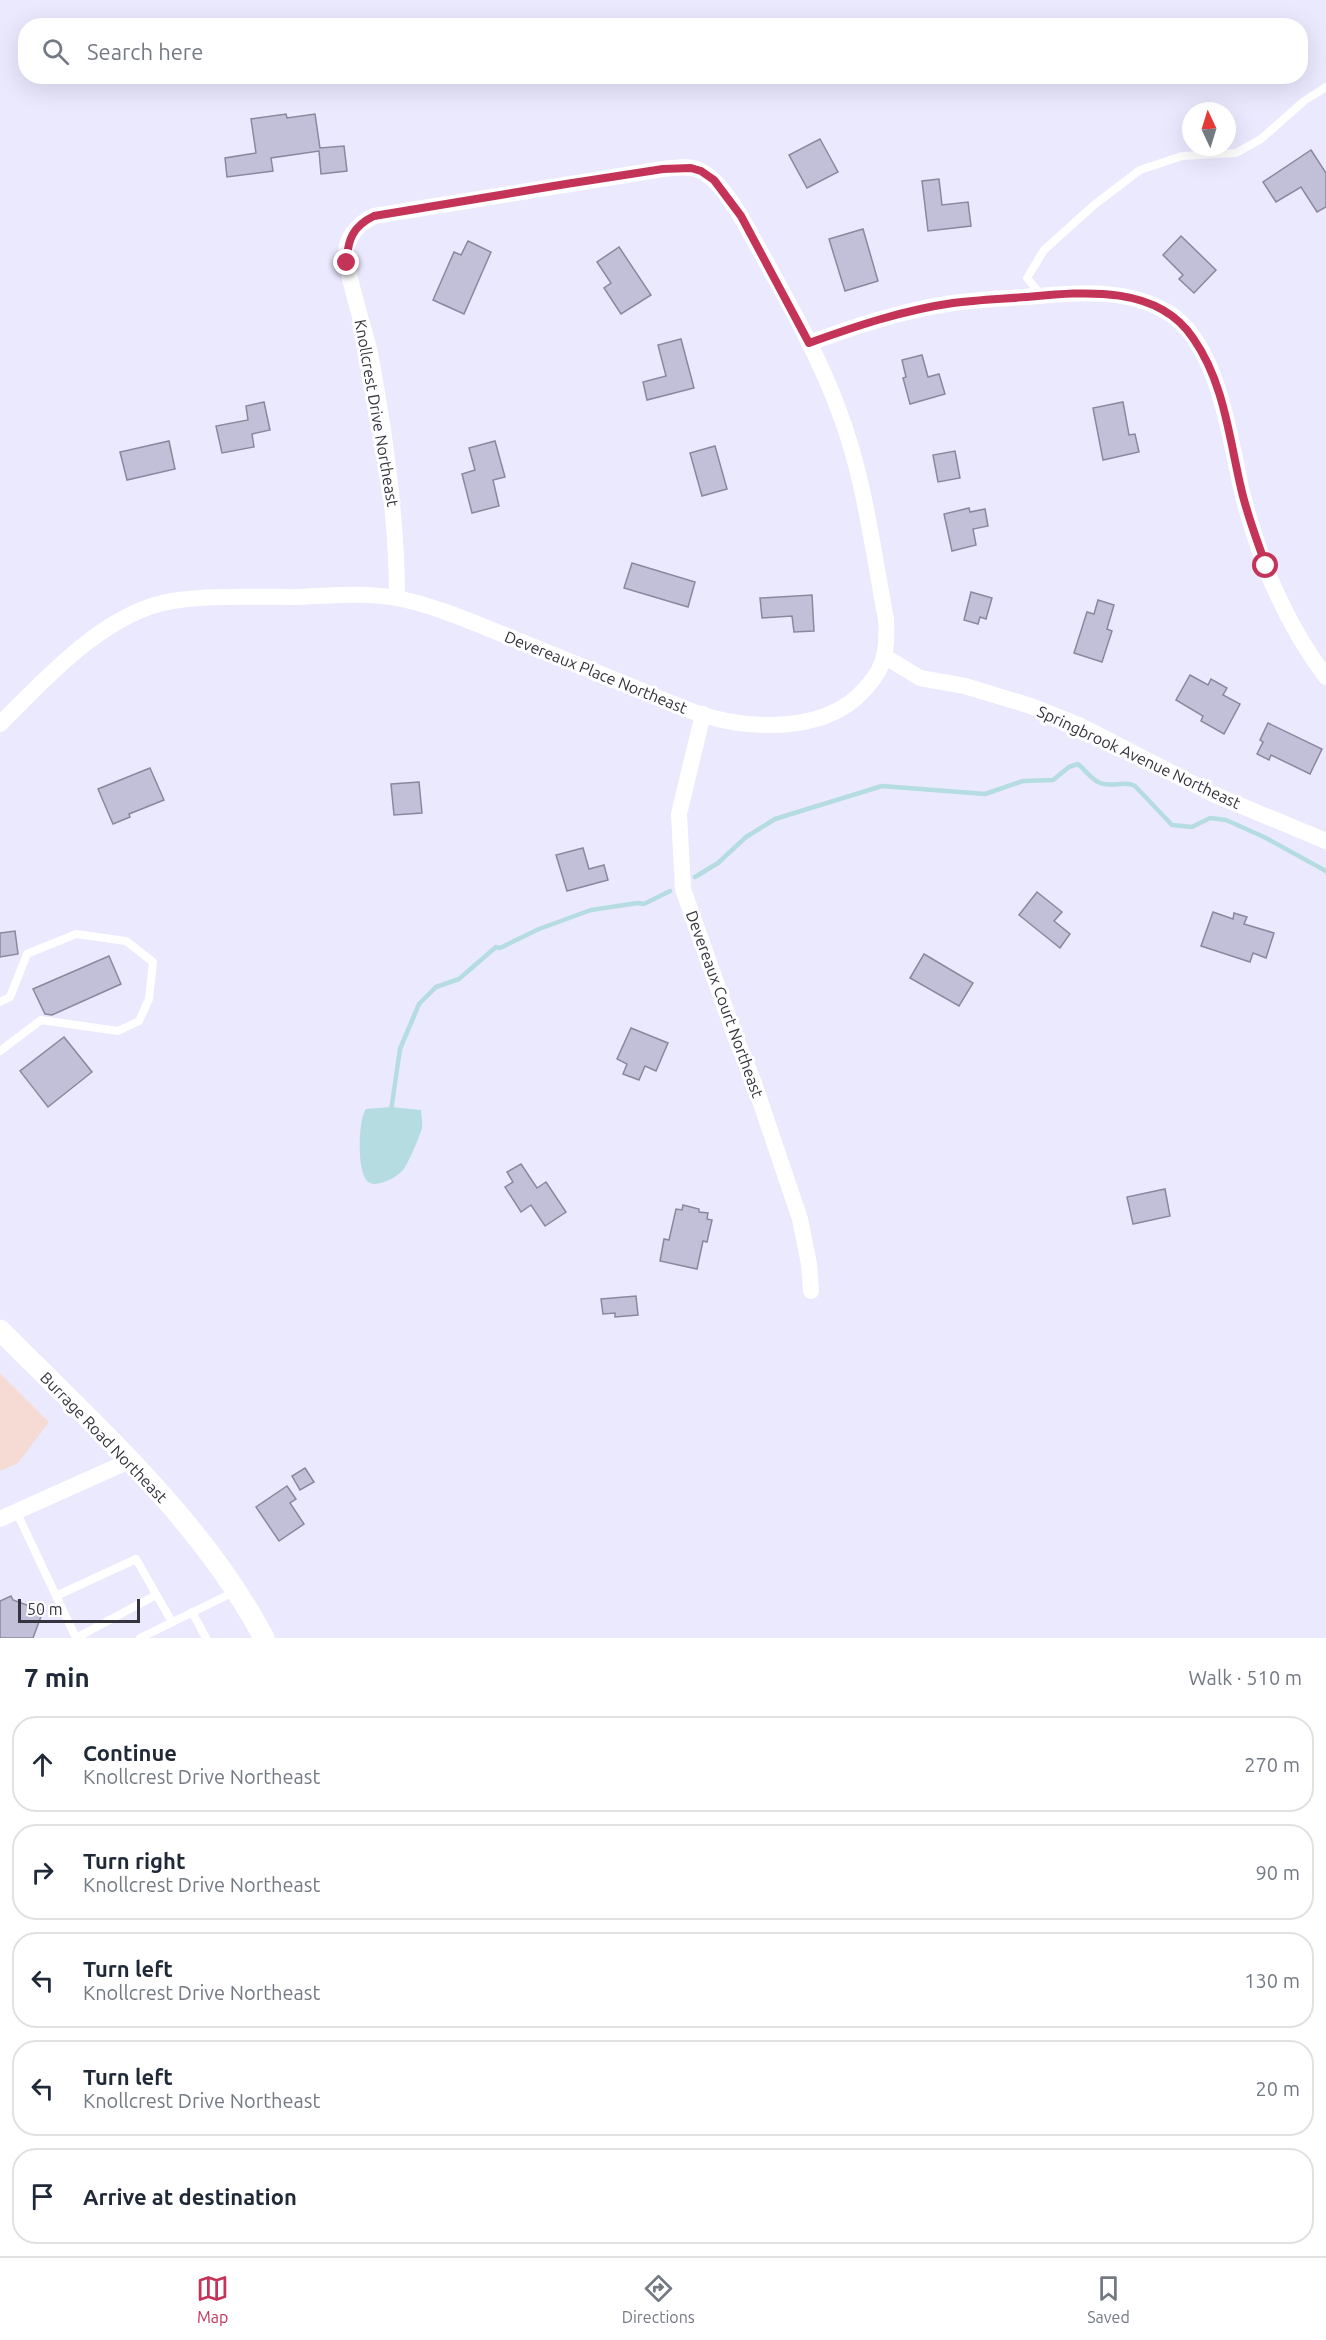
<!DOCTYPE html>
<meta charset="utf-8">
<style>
body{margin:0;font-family:Ubuntu,sans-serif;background:#f2f2f3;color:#1f2937}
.compass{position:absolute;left:1182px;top:102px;width:54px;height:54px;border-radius:50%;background:#fff;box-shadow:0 6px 24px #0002;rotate:356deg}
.scale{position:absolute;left:18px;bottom:15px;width:122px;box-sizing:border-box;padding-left:6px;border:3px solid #35343e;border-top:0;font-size:16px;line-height:21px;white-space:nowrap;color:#35343e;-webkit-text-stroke:4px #fff;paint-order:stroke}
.stop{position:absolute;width:18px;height:18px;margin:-14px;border:4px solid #c43459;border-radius:50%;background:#fff}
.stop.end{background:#c43459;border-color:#fff;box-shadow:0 2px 6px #0008}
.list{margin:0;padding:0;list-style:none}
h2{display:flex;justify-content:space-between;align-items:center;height:78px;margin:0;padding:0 24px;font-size:26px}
h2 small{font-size:20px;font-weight:400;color:#747a83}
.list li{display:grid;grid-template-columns:39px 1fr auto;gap:18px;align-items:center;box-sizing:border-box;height:96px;margin:0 12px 12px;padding:0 12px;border:2px solid #e0e1e3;border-radius:24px}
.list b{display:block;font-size:22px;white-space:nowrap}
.list p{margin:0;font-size:20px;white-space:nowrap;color:#747a83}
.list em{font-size:20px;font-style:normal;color:#747a83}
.icon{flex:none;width:33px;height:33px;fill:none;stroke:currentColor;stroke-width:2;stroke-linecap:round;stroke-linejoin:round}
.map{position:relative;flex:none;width:1326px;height:1638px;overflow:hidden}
.search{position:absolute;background:#fff;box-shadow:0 6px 24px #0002;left:18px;right:18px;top:18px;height:66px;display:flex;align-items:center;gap:15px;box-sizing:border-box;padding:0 21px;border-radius:24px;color:#747a83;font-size:22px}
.sheet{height:618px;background:#fff}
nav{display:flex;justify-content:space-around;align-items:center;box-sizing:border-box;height:84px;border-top:2px solid #e0e1e3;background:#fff;font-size:16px;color:#747a83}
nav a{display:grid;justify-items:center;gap:3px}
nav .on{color:#c43459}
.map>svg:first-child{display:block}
</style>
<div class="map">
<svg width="1326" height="1638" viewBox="0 0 1326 1638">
<rect width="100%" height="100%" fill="#ebe9fe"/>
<path fill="#f5dbd4" d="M0 1373 49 1422 18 1463 0 1471Z"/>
<path fill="#b5dce0" d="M391 1107 421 1110C421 1115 423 1123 422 1128 420 1136 408 1164 403 1170 397 1177 379 1187 370 1183 356 1177 358 1119 366 1109Z"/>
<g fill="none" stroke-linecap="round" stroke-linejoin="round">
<g stroke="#b5dce0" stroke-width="4.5">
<path d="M695 877 718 863 746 837 775 819 882 786 985 794 1023 781 1053 780 1069 767 1078 764C1085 770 1092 780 1100 783 1112 788 1124 780 1135 786L1172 825 1192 827 1210 818 1226 820 1264 837 1326 871"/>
<path d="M391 1111 400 1049 419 1004 436 987 459 979 496 947 500 948 539 929 591 910 638 903 644 904 670 891"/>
</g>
</g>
<g fill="#c2bfd8" stroke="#8a889f" stroke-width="1.5">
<path d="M286 114 287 118 315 114 320 148 344 146 347 171 321 174 319 151 271 158 273 171 227 177 225 158 256 153 251 119Z"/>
<path d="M820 139 838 172 807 188 789 155Z"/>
<path d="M1311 150 1326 173V207L1317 212 1301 187 1276 202 1263 182Z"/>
<path d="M939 179 942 205 968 202 971 226 928 231 922 181Z"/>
<path d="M863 229 878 281 845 291 829 239Z"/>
<path d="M1181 236 1216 270 1194 293 1179 279 1183 275 1163 255Z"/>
<path d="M468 241 491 252 464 314 433 300 454 252 461 255Z"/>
<path d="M619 247 651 295 621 314 604 288 611 283 597 262Z"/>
<path d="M681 339 694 388 647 400 643 382 666 376 658 345Z"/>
<path d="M922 355 928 377 939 374 945 394 910 404 903 378 906 377 902 360Z"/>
<path d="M264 402 270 430 252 434 254 447 222 453 216 426 248 420 246 406Z"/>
<path d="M1123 402 1129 435 1135 434 1139 452 1103 460 1093 408Z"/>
<path d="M169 441 175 469 127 480 120 452Z"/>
<path d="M495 441 505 477 493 480 499 506 472 513 462 474 475 470 469 448Z"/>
<path d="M715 446 727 489 702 496 690 453Z"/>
<path d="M955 451 960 478 938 482 933 455Z"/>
<path d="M969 508 970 512 985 509 988 526 973 529 976 545 952 551 944 514Z"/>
<path d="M632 563 695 582 688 607 624 588Z"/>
<path d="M971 592 992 598 986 619 980 617 978 624 964 620Z"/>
<path d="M812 595 814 631 794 632 792 616 762 618 760 598Z"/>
<path d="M1098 600 1114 605 1107 629 1112 631 1102 662 1074 653 1087 612 1094 614Z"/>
<path d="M1190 675 1208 685 1211 679 1227 688 1223 695 1240 704 1224 734 1201 721 1203 716 1176 700Z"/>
<path d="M1268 723 1322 749 1310 774 1271 755 1269 760 1257 754 1263 742 1260 740Z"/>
<path d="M150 768 164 800 129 814 130 817 113 824 98 789Z"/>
<path d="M419 782 422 813 394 815 391 784Z"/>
<path d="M583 848 589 869 604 865 608 880 567 891 556 855Z"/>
<path d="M1037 892 1062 912 1054 921 1070 934 1060 948 1019 915Z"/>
<path d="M1213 912 1233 919 1234 913 1247 917 1244 924 1274 933 1266 958 1253 953 1250 962 1201 946Z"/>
<path d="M15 931 18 954 0 957V933Z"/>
<path d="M924 954 973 983 959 1006 910 978Z"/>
<path d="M109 956 121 984 52 1015 45 1014 33 989Z"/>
<path d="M631 1028 668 1043 656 1071 645 1066 639 1080 623 1074 627 1064 617 1059Z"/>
<path d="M64 1037 92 1072 48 1107 20 1071Z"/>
<path d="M521 1164 537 1188 546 1182 566 1212 545 1226 531 1205 521 1212 505 1187 513 1182 507 1172Z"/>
<path d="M1165 1189 1170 1216 1133 1224 1127 1197Z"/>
<path d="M683 1205 699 1209V1212L708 1213 707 1219 712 1220 707 1242 703 1241 697 1269 660 1261 664 1239 669 1240 676 1209 682 1210Z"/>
<path d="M636 1296 638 1315 615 1317V1313L603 1314 601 1299Z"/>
<path d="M305 1468 314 1482 300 1490 292 1476Z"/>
<path d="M287 1486 296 1499 290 1503 304 1524 279 1541 256 1507Z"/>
<path d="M11 1596 13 1600 43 1611 33 1638H0V1601Z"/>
</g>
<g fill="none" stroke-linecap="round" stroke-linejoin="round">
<g stroke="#fff" stroke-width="8">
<path d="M1041 295 1027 278 1044 250 1094 205 1140 170 1182 156 1236 153 1261 139 1304 101 1326 87"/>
<path d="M0 1002 10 997 27 954 76 934 126 941 153 962 149 999 139 1021 118 1031 41 1020 0 1051"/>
<path d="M16 1511 76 1638"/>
<path d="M56 1596 136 1559 172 1622"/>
<path d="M192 1612 206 1638"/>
<path d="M76 1638 156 1595"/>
<path d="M140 1638 236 1591"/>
</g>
<g stroke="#fff" stroke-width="16">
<path d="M809 343C856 326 904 310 953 303 981 299 1011 298 1039 296 1082 292 1128 289 1167 312 1217 340 1230 437 1241 488 1247 513 1256 541 1265 566 1280 604 1301 644 1326 677"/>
<path d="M884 656 920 678 965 686 1031 706 1081 726 1213 794 1326 841"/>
<path d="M703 714 679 814 683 889 735 1036 754 1083 800 1219 809 1264 811 1291"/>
<path d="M0 724C45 679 105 612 172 601 212 595 254 597 294 597 328 596 363 592 396 598 434 605 472 622 507 636 551 654 596 672 640 690 668 702 697 715 727 721 769 729 824 727 857 697 884 672 888 655 886 619 873 551 864 476 839 411 818 354 788 302 759 249 746 226 724 181 699 170 688 165 675 168 663 169L374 216C362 222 351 232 347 245 342 264 365 330 370 353 385 433 397 516 397 598"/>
<path d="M0 1519 129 1461"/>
</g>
<path stroke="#fff" stroke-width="21" d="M0 1330C93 1424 202 1520 264 1638"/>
</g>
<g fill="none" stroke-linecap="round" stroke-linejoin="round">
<path stroke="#c43459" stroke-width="8" d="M347 263C347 240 353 226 374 216L566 184 663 169 691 168 701 171 714 180 741 216 809 343C856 326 904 310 953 303 977 300 1002 299 1026 297 1082 292 1157 284 1193 338 1224 382 1229 437 1241 488 1247 515 1257 540 1266 566"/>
</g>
<g text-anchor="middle" stroke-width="6" stroke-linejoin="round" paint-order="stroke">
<g font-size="16" fill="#35343e" stroke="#fff">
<text transform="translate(377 413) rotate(80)" y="6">Knollcrest Drive Northeast</text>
<text transform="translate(596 672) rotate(22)" y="6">Devereaux Place Northeast</text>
<text transform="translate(1139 757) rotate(25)" y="6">Springbrook Avenue Northeast</text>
<text transform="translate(725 1004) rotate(70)" y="6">Devereaux Court Northeast</text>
<text transform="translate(104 1437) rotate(46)" y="6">Burrage Road Northeast</text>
</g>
</g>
</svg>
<svg class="compass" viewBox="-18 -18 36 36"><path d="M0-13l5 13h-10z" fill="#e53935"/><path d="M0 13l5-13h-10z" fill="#747a83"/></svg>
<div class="scale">50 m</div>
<div class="stop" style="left:1266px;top:566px"></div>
<div class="stop end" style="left:347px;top:263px"></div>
<div class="search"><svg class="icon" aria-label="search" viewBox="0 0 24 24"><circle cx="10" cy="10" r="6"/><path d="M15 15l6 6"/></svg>Search here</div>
</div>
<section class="sheet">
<h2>7 min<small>Walk · 510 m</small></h2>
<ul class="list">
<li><svg class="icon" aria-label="ahead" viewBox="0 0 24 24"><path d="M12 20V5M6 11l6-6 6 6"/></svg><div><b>Continue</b><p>Knollcrest Drive Northeast</p></div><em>270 m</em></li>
<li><svg class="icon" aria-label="right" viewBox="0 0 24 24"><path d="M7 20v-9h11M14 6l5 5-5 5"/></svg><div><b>Turn right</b><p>Knollcrest Drive Northeast</p></div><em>90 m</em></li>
<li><svg class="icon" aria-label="left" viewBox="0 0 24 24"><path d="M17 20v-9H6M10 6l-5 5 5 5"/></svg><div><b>Turn left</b><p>Knollcrest Drive Northeast</p></div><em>130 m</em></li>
<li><svg class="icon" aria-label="left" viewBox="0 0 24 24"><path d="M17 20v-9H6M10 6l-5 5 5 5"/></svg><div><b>Turn left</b><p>Knollcrest Drive Northeast</p></div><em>20 m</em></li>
<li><svg class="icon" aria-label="arrive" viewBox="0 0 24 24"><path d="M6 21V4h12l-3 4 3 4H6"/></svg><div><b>Arrive at destination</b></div></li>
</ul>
</section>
<nav>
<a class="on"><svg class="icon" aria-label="map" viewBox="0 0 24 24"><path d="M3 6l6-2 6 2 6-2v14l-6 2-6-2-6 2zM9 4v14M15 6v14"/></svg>Map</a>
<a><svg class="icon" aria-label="directions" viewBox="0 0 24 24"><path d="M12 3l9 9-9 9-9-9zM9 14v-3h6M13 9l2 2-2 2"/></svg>Directions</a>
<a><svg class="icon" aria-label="saved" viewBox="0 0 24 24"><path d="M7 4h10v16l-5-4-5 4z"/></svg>Saved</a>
</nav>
